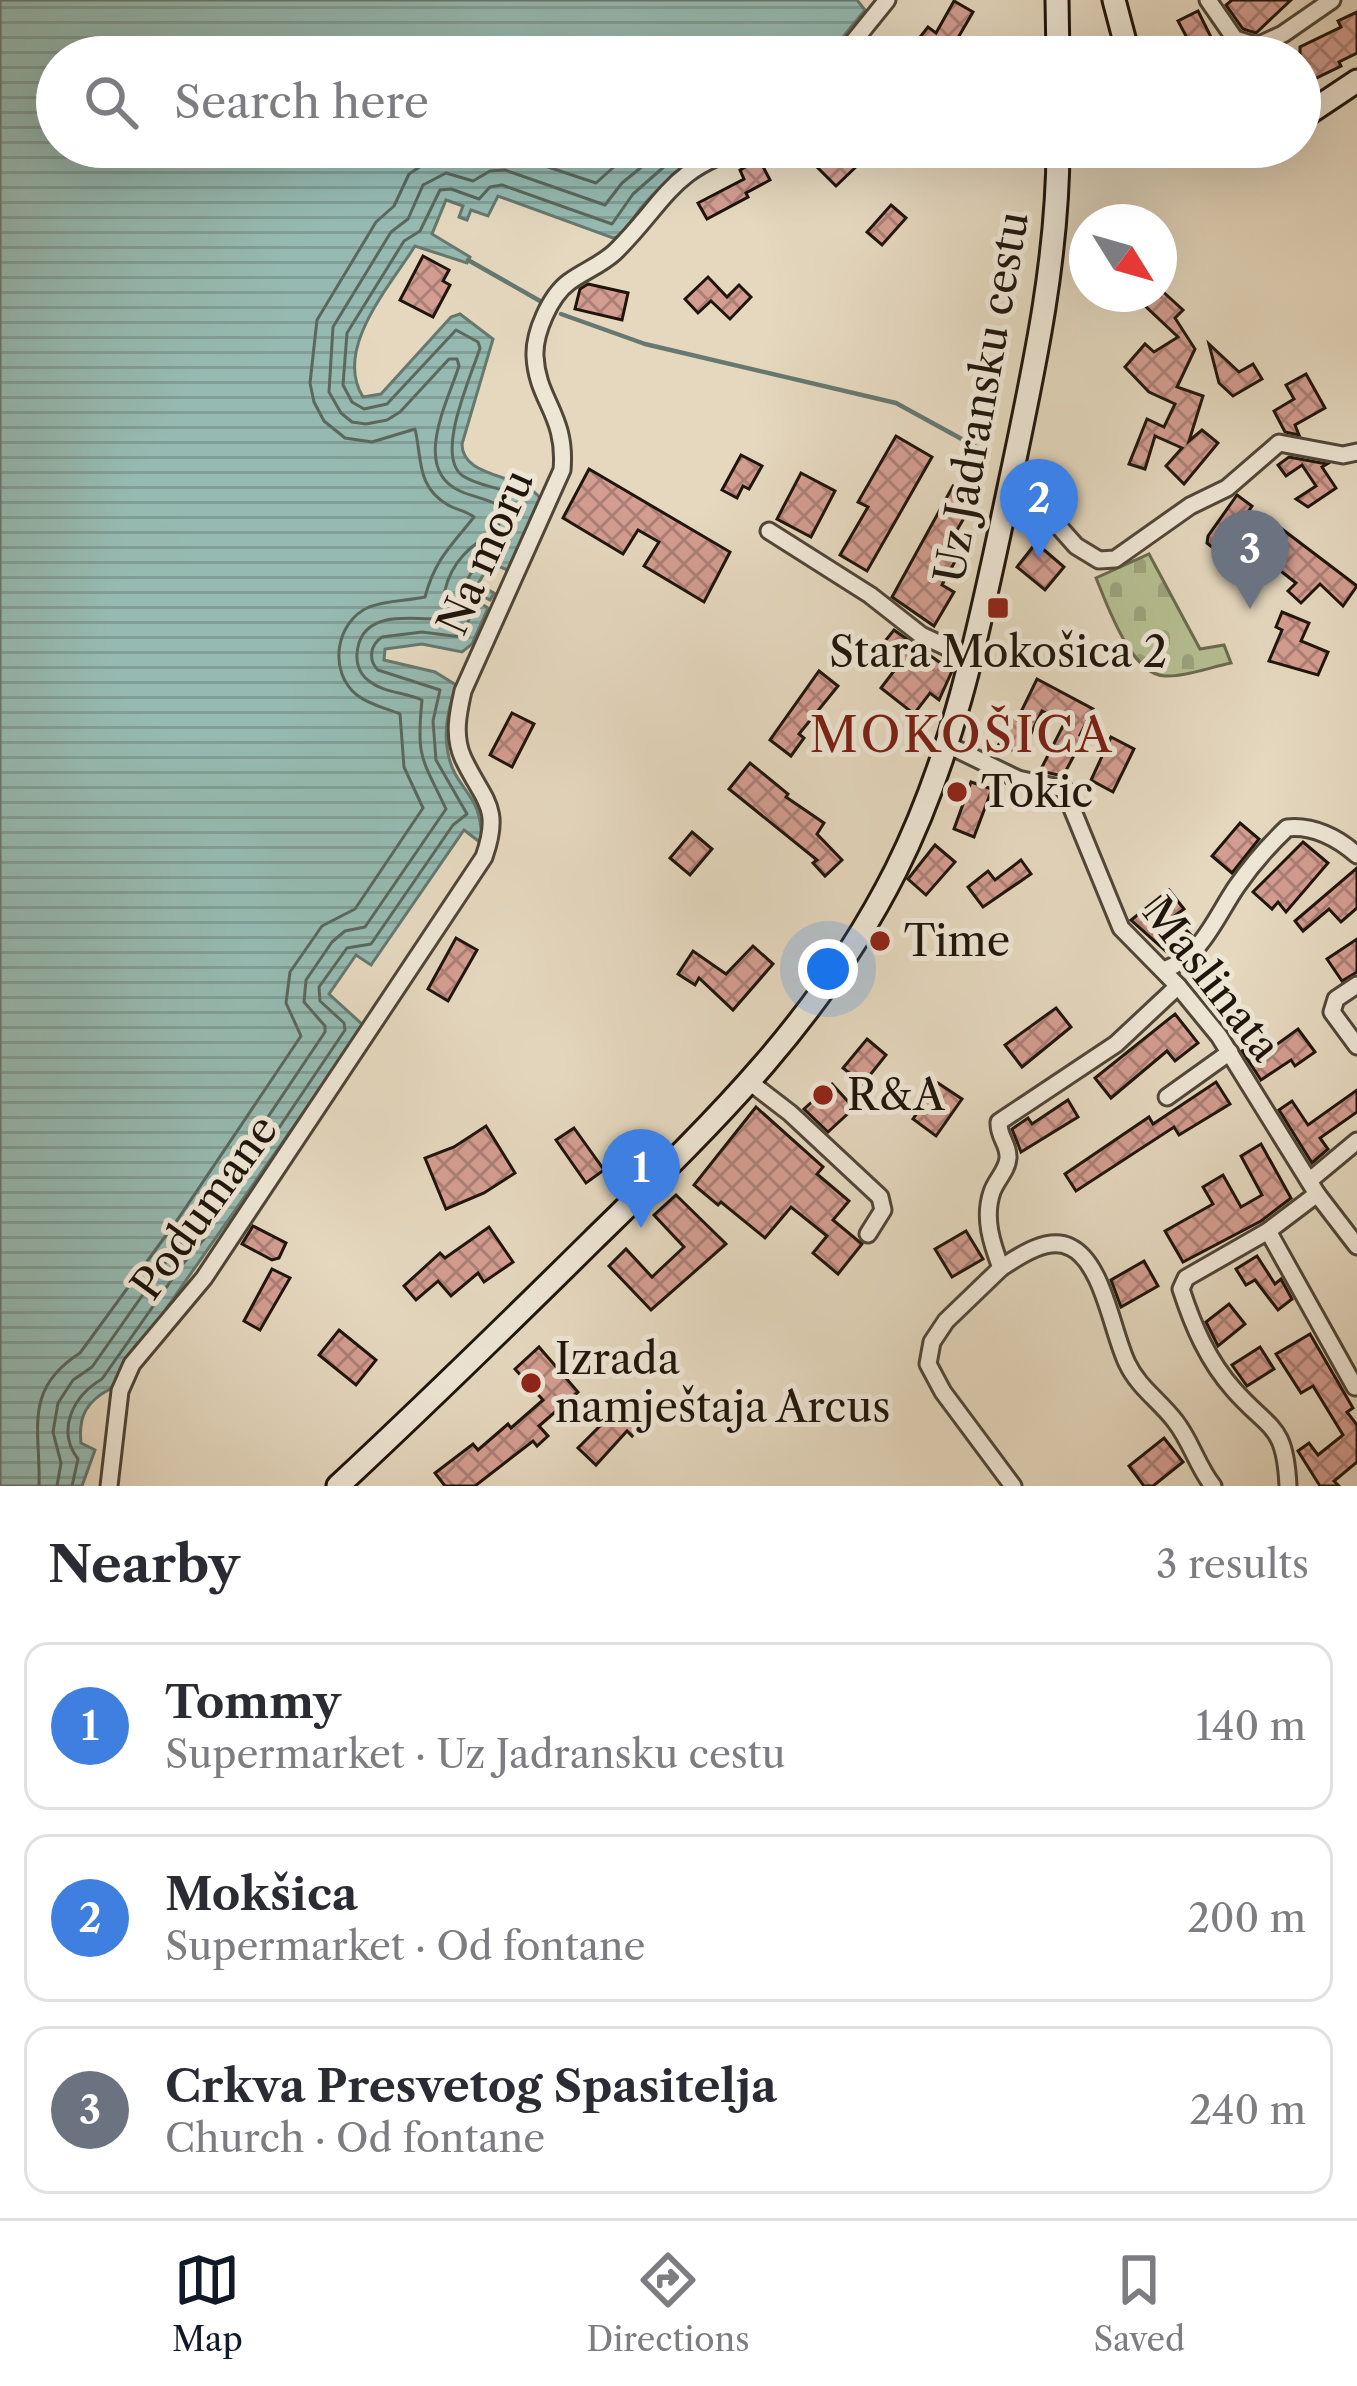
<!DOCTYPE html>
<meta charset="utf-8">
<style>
body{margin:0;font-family:"Libre Caslon Text",serif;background:#f2f2f3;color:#2b2b33}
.compass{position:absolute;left:1069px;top:204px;width:108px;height:108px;border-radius:50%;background:#fff;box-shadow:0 12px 48px #0002;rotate:127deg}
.you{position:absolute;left:828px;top:969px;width:42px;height:42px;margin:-30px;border:9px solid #fff;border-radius:50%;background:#1a73e8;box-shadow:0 0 0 18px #1a73e833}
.badge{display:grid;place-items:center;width:78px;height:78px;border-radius:50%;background:#111827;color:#fff;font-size:39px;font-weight:700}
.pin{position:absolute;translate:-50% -99px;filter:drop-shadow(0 3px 6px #0008)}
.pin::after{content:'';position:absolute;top:63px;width:42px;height:36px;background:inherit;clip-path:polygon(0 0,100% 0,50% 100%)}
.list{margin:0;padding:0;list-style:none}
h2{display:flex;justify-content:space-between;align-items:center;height:156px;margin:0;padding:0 48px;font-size:51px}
h2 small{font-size:39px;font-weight:400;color:#7c7c81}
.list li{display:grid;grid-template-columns:78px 1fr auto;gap:36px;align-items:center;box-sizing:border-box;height:168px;margin:0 24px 24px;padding:0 24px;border:3px solid #e1e1e2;border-radius:24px}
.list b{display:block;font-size:45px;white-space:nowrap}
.list p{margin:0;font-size:39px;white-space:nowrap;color:#7c7c81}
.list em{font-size:39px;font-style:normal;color:#7c7c81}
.icon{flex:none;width:66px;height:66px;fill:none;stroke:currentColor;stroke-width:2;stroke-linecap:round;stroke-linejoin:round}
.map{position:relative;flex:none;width:1357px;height:1486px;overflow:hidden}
.search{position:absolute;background:#fff;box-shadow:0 12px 48px #0002;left:36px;right:36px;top:36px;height:132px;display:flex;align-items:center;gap:30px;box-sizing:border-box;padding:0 42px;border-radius:66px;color:#7c7c81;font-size:45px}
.sheet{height:732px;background:#fff}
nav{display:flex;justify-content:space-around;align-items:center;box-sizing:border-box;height:168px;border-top:3px solid #e1e1e2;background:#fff;font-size:33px;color:#7c7c81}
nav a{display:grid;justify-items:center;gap:6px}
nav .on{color:#111827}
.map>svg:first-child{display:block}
</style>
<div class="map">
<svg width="1357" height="1486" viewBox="0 0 1357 1486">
<defs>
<pattern id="cemetery-stones" width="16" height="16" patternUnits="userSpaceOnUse" patternTransform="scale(3)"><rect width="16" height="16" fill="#b5bf92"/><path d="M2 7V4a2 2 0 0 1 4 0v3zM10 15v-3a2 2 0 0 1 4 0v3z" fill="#9ba37d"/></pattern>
<pattern id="water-rules" width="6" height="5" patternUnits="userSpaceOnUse" patternTransform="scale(3)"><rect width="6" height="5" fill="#96bab1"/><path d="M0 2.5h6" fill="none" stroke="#819f97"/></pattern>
<pattern id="building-cross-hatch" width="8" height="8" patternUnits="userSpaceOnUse" patternTransform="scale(3)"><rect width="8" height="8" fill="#d49d91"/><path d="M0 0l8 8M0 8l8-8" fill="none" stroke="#ab7f75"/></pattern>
</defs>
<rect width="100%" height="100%" fill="#e5d8bf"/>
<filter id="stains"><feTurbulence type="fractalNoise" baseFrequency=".00167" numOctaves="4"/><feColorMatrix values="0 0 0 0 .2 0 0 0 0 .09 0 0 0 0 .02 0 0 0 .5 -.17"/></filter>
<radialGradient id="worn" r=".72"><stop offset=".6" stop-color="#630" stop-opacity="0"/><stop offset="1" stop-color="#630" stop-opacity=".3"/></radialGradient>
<path fill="url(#cemetery-stones)" stroke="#6a6a4e" stroke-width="3" d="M1149 554 1200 649 1224 645 1231 663C1211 667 1185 677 1165 676 1131 675 1107 604 1096 578Z"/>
<path fill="url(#water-rules)" stroke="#66786f" stroke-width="3" d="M0 0H857L865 10 842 38 832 57H57V147H719C675 174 648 190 622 236L613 238 498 196 488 216 471 210 467 220 459 217 463 206 446 200 432 234 470 257 467 263 415 246C390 286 333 349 363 397L381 394 451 317 460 314 493 339 462 444C462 479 522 473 541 499L508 570 490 563 478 584 494 593 490 600 474 592 471 597 488 608 472 644 462 652 422 644 385 649 384 660 435 672 456 685C449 708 443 729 448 753 455 792 484 792 481 843L464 830 371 965 356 955 329 994 364 1026 110 1389C87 1401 78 1416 81 1443L95 1450 82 1486H0Z"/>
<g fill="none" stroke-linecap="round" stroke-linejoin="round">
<g stroke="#5a685e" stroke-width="3">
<path d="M39 1486C41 1431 22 1390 80 1353L178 1219 301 1036 286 1003 290 972 322 926 355 909 423 808 404 767 400 714C386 708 369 705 357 695 328 672 335 622 369 607 386 600 407 601 425 597 435 559 452 545 474 517 466 511 457 510 448 505 416 487 422 457 415 429L372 442 345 438 324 421 314 402 310 383 317 320 376 222 394 206 409 174 436 156 470 160 503 152 596 183 636 147"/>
<path d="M57 1486 61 1463 53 1432 58 1403 73 1380 92 1367 170 1256 192 1230 325 1032V1026L304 1002 306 980 332 942 345 931 365 927 446 809C422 758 416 758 422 700 405 692 384 693 369 681 358 673 355 660 358 647 366 607 420 621 447 619 448 610 443 600 445 590 451 564 471 542 495 534L505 509C491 499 475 498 460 491 411 469 448 401 459 366L457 359H449L400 412 387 420 366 424 352 422 341 413 329 392 333 327 391 232 408 219 423 185 446 173 473 181 490 171 505 170 605 205 622 183 666 147"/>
<path d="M72 1486 78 1459C56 1430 73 1396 102 1379L182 1265 204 1239 345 1030 344 1023 320 1001 319 987 347 948 371 944 453 825 467 814 436 760 433 721 440 690 378 670C368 660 370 645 382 637L422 632 461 637 471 615 460 601 461 590 482 555 503 550 525 501C508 487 481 488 463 476 434 456 471 377 480 348L478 342 456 330 387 404 364 409 352 402 343 385 347 333 404 241 420 231 440 190 451 189 479 199 490 187 502 185 612 224 633 194 666 165 696 147"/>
</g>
<g stroke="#66786f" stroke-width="4.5">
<path d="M468 260 540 301"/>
<path d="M561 314 645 344 896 403 989 454"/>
</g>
</g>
<g fill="url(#building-cross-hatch)" stroke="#1f150b" stroke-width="3">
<path d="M1232 0H1291L1256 33 1243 29 1226 5Z"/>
<path d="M954 1 973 12 952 48 965 57H904L928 27 936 33Z"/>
<path d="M1198 11 1214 43 1195 53 1178 21Z"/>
<path d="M1357 12V53L1339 62 1341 66 1300 86V47L1341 27 1338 21Z"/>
<path d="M832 147H854L850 152 860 163 836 186 814 164Z"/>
<path d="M759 159 770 180 746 193 748 197 707 219 698 203 744 179 740 170Z"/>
<path d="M891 205 906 218 882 245 867 232Z"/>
<path d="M423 256 449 270 443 281 450 285 433 317 400 300Z"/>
<path d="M708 277 727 297 739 285 751 297 730 319 711 301 698 313 685 299Z"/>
<path d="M588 284 628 293 622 320 575 309 580 289Z"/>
<path d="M1160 289 1183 310 1175 318 1195 349 1177 387 1203 396 1189 441 1202 430 1218 443 1184 484 1166 466 1182 448 1155 436 1145 469 1129 464 1147 419 1164 427 1175 404 1149 392 1125 367 1145 344 1154 352 1178 337 1143 304 1159 294Z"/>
<path d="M1209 344 1239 372 1253 364 1262 379 1233 396 1219 383Z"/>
<path d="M1306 374 1325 408 1295 425 1299 435 1285 432 1274 411 1294 399 1286 385Z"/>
<path d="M896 436 932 457 867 571 840 555 868 507 858 502Z"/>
<path d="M741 455 762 466 749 489 743 486 737 498 722 490Z"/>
<path d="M1289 457 1327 464 1322 467 1336 488 1308 507 1296 499 1316 486 1302 465 1286 476 1278 465Z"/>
<path d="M589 469 730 552 704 602 644 566 659 542 638 530 623 554 563 518Z"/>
<path d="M801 473 835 491 811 537 777 519Z"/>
<path d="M953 486 975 499 946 549 958 556 942 585 954 592 934 626 892 597Z"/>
<path d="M1237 495 1252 506 1229 541 1255 549 1250 567 1228 560 1207 543 1208 536Z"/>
<path d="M1278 526 1357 586 1343 606 1320 584 1301 603 1288 591 1296 583 1258 553Z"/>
<path d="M1036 543 1064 567 1045 590 1017 567Z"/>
<path d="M1282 612 1309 623 1301 641 1328 652 1318 675 1269 661 1282 630 1276 627Z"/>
<path d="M894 630 952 671 939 700 930 693 914 714 881 688 897 667 877 651Z"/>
<path d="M819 671 838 686 799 734 804 738 791 756 770 740Z"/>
<path d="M1037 679 1093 709 1080 735 1084 737 1063 776 1040 771 1065 722 1042 711 1021 754 999 744 1012 717 1017 720Z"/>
<path d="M512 713 534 724 512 767 490 755Z"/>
<path d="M1111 737 1134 749 1113 792 1091 780Z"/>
<path d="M750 763 788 794 786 797 824 823 817 834 842 860 825 876 813 863 817 860 729 789Z"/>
<path d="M971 782 992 789 974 837 954 829Z"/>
<path d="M1240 823 1259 839 1232 873 1212 856Z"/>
<path d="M692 832 712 849 690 875 670 858Z"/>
<path d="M1303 842 1328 863 1286 912 1278 902 1272 909 1253 892Z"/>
<path d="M935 845 955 862 926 895 908 879Z"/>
<path d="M1021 860 1031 874 983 907 968 887 988 871 995 880Z"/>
<path d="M1357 868V908L1341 922 1329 909 1303 931 1295 921Z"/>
<path d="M1169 890 1184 909 1173 917 1191 935 1169 954 1131 920Z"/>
<path d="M456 938 477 950 448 1001 428 989Z"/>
<path d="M1357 939V972L1342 981 1327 959Z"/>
<path d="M753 946 773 964 733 1010 699 978 695 985 678 974 693 951 726 974Z"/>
<path d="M1056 1008 1071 1027 1022 1067 1005 1045Z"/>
<path d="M1175 1014 1198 1043 1175 1061 1167 1051 1111 1098 1095 1078Z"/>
<path d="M1298 1029 1315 1052 1295 1066 1291 1060 1261 1080 1242 1051 1262 1038 1269 1050Z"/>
<path d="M867 1039 886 1055 863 1084 843 1068Z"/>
<path d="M1216 1082 1230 1104 1179 1135 1174 1127 1076 1191 1065 1174 1149 1117 1153 1124Z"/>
<path d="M938 1083 962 1099 936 1136 913 1119Z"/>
<path d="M832 1084 854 1108 828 1132 804 1109Z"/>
<path d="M1357 1090V1112L1320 1138 1328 1149 1312 1163 1279 1110 1292 1101 1308 1125Z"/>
<path d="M1068 1100 1078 1117 1021 1152 1012 1129 1028 1118 1032 1124Z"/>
<path d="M756 1107 823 1167 817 1174 849 1201 833 1220 862 1244 838 1274 813 1253 827 1236 791 1207 765 1238 721 1202 718 1205 694 1185Z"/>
<path d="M486 1126 515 1173 484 1193 446 1209 425 1158 454 1147Z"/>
<path d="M574 1128 604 1170 586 1183 556 1140Z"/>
<path d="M1261 1144 1291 1198 1261 1221 1183 1262 1165 1231 1213 1204 1203 1187 1223 1175 1241 1207 1262 1195 1241 1156Z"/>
<path d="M676 1195 726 1244 651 1310 609 1266 626 1249 652 1277 684 1247 654 1215Z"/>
<path d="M253 1226 286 1243 279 1258 272 1260 242 1244Z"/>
<path d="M489 1227 513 1262 484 1282 478 1273 451 1296 438 1281 416 1300 404 1286 440 1253 445 1258Z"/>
<path d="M966 1231 983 1259 952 1277 935 1249Z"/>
<path d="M1257 1256 1275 1284 1281 1279 1292 1299 1278 1310 1255 1280 1246 1285 1236 1269Z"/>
<path d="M1144 1261 1158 1286 1121 1307 1111 1280Z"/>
<path d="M272 1269 290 1278 260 1330 244 1321Z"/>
<path d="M1229 1304 1245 1324 1218 1346 1206 1322Z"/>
<path d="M339 1330 376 1360 356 1385 319 1355Z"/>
<path d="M1310 1334 1353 1408 1347 1412 1357 1425V1462L1334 1481 1339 1486H1320L1298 1451 1309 1443 1318 1455 1343 1435 1313 1386 1301 1393 1276 1354Z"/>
<path d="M539 1347 578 1392 539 1426 548 1436 537 1446 533 1441 475 1486H445L435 1473 473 1444 478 1450 508 1424 511 1428 543 1400 515 1369Z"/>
<path d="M1260 1347 1274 1369 1247 1386 1232 1365Z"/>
<path d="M623 1403 644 1422 632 1436 627 1431 596 1465 578 1448Z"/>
<path d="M1164 1438 1183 1462 1153 1486H1144L1129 1466Z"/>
</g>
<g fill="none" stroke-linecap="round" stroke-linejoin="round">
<g stroke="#504638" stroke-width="21">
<g id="street">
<path d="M1208 0 1235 39 1257 46 1283 34 1332 0"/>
<path d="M841 57 887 0"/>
<path d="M1012 474 1076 546 1099 560 1115 559 1190 506 1227 488 1279 443 1343 455 1357 452"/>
<path d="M769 531 870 595 921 635 972 659"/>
<path d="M948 745 1018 779 1064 789 1121 928 1178 986 1219 1036 1317 1194 1357 1246"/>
<path d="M1164 970C1203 955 1215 918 1237 886 1251 866 1269 845 1287 828 1313 825 1338 838 1357 855"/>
<path d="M1357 985 1336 999 1332 1012 1357 1046"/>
<path d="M1178 986 1116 1044 999 1122C998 1137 1009 1144 1008 1158 1007 1171 996 1180 992 1192 983 1218 992 1244 1001 1268 1019 1256 1048 1236 1070 1247 1103 1262 1112 1332 1127 1363 1138 1387 1160 1401 1175 1421 1191 1441 1197 1466 1213 1486"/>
<path d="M751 1083 790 1113 880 1197 883 1210 868 1234"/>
<path d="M1167 1097 1230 1052"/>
<path d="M1309 1181 1357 1141"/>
<path d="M1268 1231 1355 1387"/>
<path d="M1001 1268 946 1321 932 1342 928 1364 943 1392 1013 1486"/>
<path d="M109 1486 120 1391 132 1364 204 1278 484 857C502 806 483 801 463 758 453 736 458 713 463 691L562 470C567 415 537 401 535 356 534 333 550 296 569 282 584 271 601 265 615 252 665 203 672 165 749 147"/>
<path d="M1288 1486C1285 1423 1270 1431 1234 1390 1208 1361 1193 1326 1181 1289L1186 1278 1268 1231 1317 1194"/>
</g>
</g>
<g stroke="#1f150b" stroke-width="27">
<g id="secondary">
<path d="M1057 0 1058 57"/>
<path d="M1114 0 1129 57"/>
<path d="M1300 119 1357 81"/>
<path d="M338 1486C425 1405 509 1323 593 1240 712 1124 820 1021 896 870 955 752 980 624 1007 497 1031 382 1058 265 1058 147"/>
</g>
</g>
<use href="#street" stroke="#eee6d5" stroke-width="15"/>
<use href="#secondary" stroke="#eee6d5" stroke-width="21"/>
</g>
<g fill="#8f2418" stroke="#eee6d5" stroke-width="4.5">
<rect x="986" y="596" width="24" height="24" rx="6"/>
<circle cx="957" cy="792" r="12"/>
<circle cx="880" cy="941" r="12"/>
<circle cx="823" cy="1095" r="12"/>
<circle cx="531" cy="1383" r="12"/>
</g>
<g text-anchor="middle" stroke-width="10" stroke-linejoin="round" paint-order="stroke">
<g font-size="42" fill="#1f150b" stroke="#eee6d5">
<text transform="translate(981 397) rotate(-80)" y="15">Uz Jadransku cestu</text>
<text transform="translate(485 552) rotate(-66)" y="15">Na moru</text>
<text transform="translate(1212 979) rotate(52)" y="15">Maslinata</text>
<text transform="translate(204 1207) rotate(-54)" y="15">Podumane</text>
</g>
<g font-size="42" fill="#1f150b" stroke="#eee6d5" text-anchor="start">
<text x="998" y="667" text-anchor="middle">Stara Mokošica 2</text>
<text x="981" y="807">Tokic</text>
<text x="904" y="956">Time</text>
<text x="847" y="1110">R&amp;A</text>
<text x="555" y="1374">Izrada<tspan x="555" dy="48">namještaja Arcus</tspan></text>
</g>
<g font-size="48" letter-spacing="3" fill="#7a1f14" stroke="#eee6d5">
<text x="962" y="752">MOKOŠICA</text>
</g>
</g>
<rect width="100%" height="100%" filter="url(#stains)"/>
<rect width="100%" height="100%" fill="url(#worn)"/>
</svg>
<svg class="compass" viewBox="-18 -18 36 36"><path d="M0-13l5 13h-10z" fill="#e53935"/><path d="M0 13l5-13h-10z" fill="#7c7c81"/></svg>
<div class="you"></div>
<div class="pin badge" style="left:641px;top:1228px;background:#3f7fe0">1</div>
<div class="pin badge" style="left:1039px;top:558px;background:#3f7fe0">2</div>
<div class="pin badge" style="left:1250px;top:609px;background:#6b7280">3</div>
<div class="search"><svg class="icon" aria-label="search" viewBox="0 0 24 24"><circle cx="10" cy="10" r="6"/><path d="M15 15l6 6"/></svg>Search here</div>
</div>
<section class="sheet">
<h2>Nearby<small>3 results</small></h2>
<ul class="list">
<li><span class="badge" style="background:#3f7fe0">1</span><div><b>Tommy</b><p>Supermarket · Uz Jadransku cestu</p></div><em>140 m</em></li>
<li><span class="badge" style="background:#3f7fe0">2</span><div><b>Mokšica</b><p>Supermarket · Od fontane</p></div><em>200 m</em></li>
<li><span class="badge" style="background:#6b7280">3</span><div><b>Crkva Presvetog Spasitelja</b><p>Church · Od fontane</p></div><em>240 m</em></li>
</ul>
</section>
<nav>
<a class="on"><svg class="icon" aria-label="map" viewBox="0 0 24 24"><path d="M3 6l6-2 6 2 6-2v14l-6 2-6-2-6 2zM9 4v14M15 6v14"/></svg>Map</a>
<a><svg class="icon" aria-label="directions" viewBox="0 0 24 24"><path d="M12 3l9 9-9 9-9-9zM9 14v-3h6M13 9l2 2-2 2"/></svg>Directions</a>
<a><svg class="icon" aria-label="saved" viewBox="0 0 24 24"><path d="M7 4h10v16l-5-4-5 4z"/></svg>Saved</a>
</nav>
